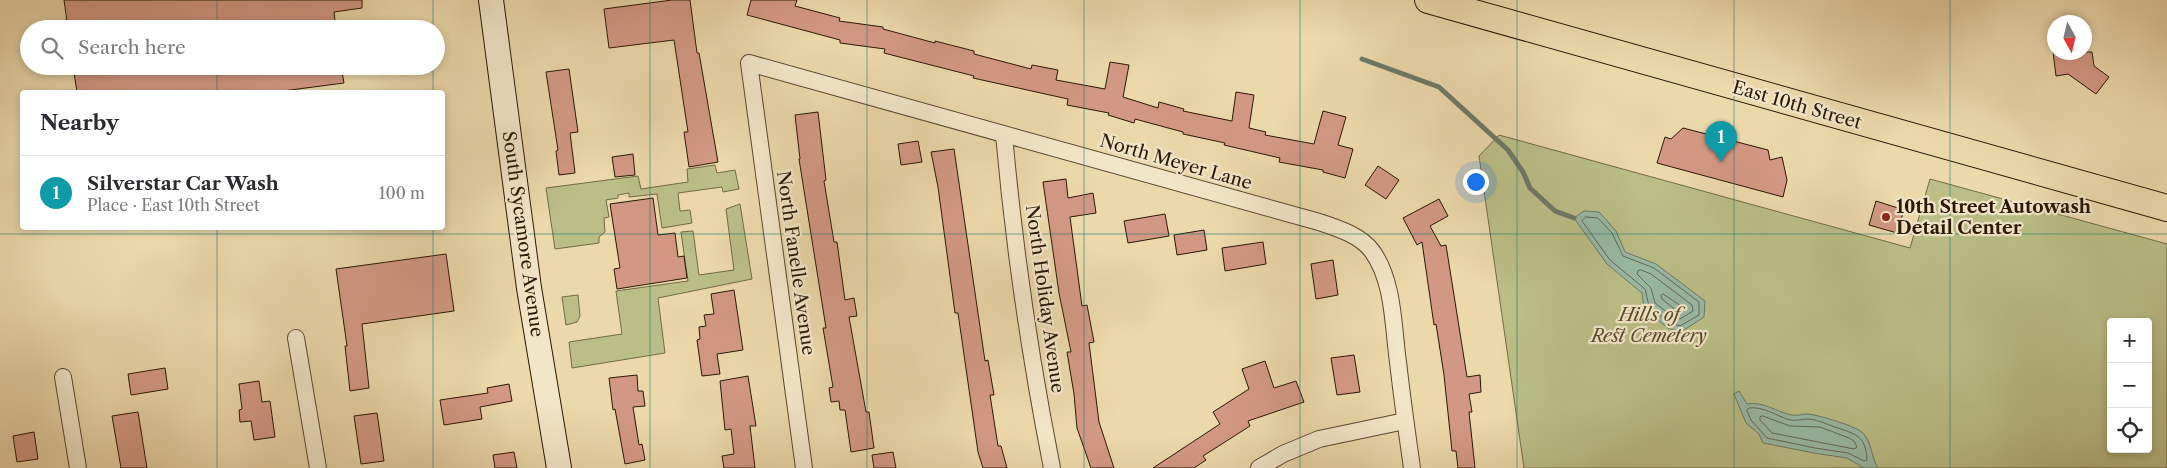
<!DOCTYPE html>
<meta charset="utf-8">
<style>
body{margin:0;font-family:"Libre Caslon Text",serif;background:#f2f2f3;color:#2b2b33}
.controls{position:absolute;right:15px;bottom:15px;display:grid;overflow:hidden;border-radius:5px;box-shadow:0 2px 8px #0003}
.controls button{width:45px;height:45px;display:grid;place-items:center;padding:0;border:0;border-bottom:1px solid #e1e1e2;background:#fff;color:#2b2b33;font:25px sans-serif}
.compass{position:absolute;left:2047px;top:15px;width:45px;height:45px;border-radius:50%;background:#fff;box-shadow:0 2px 8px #0003;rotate:172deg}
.you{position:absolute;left:1475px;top:181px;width:18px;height:18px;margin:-12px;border:4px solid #fff;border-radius:50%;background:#1a73e8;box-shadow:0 0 0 8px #1a73e833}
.badge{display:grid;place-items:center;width:32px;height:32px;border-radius:50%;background:#1a73e8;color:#fff;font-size:16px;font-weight:700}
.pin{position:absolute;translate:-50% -41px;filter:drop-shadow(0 1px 2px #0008)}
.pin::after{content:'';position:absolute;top:26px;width:18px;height:15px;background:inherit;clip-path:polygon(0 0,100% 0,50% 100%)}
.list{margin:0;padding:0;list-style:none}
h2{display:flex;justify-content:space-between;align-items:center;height:65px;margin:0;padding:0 20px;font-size:21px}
h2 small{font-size:16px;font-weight:400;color:#7c7c81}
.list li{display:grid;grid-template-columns:32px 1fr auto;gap:15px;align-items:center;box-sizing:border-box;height:75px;padding:0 20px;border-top:1px solid #e1e1e2}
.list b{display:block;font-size:19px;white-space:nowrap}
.list p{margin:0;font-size:16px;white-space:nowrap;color:#7c7c81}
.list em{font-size:16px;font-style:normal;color:#7c7c81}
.icon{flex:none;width:28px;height:28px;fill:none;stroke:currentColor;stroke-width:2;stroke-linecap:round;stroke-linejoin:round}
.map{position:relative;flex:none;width:2167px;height:468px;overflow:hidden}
.search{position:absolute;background:#fff;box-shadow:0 2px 8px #0003;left:20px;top:20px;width:425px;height:55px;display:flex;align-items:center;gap:12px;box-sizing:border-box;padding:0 18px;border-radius:28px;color:#7c7c81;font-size:19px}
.panel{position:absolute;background:#fff;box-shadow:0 2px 8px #0003;left:20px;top:90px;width:425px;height:140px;border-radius:5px}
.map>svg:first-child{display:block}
</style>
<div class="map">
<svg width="2167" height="468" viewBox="0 0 2167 468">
<rect width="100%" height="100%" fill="#ebd8ab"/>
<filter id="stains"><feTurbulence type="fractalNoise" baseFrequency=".004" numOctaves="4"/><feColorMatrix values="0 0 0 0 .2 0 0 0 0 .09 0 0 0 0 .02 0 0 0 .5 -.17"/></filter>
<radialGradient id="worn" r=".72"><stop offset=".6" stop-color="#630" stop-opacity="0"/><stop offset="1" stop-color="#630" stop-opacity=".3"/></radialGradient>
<g fill="#bbbe87" stroke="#726b46" fill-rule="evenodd">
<path d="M1499 135 1910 248 1930 179 2167 244V468H1524L1479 156ZM2111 322H2148V449H2111Z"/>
<path d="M715 165 717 173 735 170 739 189 723 192 722 187 678 193 680 211 690 210 692 223 662 228 657 194 629 197V193L618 195V198L606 200 609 217 604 218 605 232 599 237V243L555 249 546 188 638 176 641 189 688 182 687 169Z"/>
<path d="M740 204 752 279 658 298 665 353 572 368 569 342 622 334 616 291 688 281 681 232 693 231 699 275 734 270 726 209Z"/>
<path d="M578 295 580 316 577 322 566 325 562 297Z"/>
</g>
<g fill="#99baa6" stroke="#6d7966">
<path d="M1584 211 1599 212 1616 231 1625 252 1656 264 1705 301 1704 317 1681 332 1668 328 1644 309 1642 293 1607 264 1574 218Z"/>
<path d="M1739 391 1747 404C1764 401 1776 412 1792 415 1797 416 1803 414 1808 414 1818 415 1856 426 1863 433 1872 443 1871 457 1878 468H1864L1847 458 1814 453 1763 443 1759 434 1746 423 1734 394Z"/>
</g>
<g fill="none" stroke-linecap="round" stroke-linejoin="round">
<g stroke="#626956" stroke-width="1">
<path d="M1586 217 1598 218 1612 233 1623 256 1654 268 1699 302V315L1680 326 1670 323 1649 306 1645 289 1610 260 1582 221Z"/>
<path d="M1641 270 1651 274 1692 305 1693 311 1680 319 1673 317 1655 303 1651 288 1637 274 1638 271Z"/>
<path d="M1663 294 1681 306V310L1677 311 1662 299 1661 296Z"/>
<path d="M1749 408C1764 406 1776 416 1790 420 1796 421 1803 419 1809 419 1819 420 1826 424 1835 427 1855 434 1866 435 1867 460L1864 461 1848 453 1815 448 1767 438 1751 420 1747 411Z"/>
<path d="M1763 416 1790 426 1820 427 1849 438 1854 441 1857 447 1854 449 1772 433 1760 420V417Z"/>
</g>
<path stroke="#6d7966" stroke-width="5" d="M1362 59 1439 87 1508 150 1523 172 1530 188 1555 211 1574 218"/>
</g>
<g fill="#d39883" stroke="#2a1806">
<path d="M64 0H362V8L334 12 336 29H68Z"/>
<path d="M672 0H690L697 53H699L718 162 689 167 684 132H688L674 40 609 48 604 9Z"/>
<path d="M751 0H797L795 6 840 18 839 21 883 27V29L935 43V41L974 51V54L1031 69 1032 65 1058 70 1056 80 1105 89 1110 62 1129 65 1123 97 1158 108 1159 102 1184 109 1183 111 1232 121 1236 92 1254 95 1249 128 1266 132 1265 135 1314 144 1323 111 1346 117 1338 145 1353 149 1345 178 1323 172V170L1279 162 1280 158 1224 145 1225 143 1183 134V132L1135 119 1134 123 1108 115 1109 113 1067 105 1068 99 973 78 974 76 884 53 885 49 840 43V40L747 15Z"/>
<path d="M2053 52H2092L2094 66 2109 77 2096 94 2068 74 2056 76Z"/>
<path d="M73 66H341L344 83 275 92H77Z"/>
<path d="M569 69 578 132 570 133 575 173 559 175 556 151 558 150 546 72Z"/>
<path d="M818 112 826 180 824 181 834 242H837L845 300 854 298 857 316 849 317 866 412H869L874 448 851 452 845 410H840L839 401 831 402 829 388 833 387 823 328H826L799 159H800L795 115Z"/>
<path d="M1683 128 1768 150 1770 160 1782 157 1787 180 1783 197 1657 163 1665 137 1671 139Z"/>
<path d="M918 141 922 162 901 165 898 144Z"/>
<path d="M954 149 985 361 988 360 994 395H990L998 446H1001L1007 468H983L978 452 958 313H955L938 187 931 152Z"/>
<path d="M633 154 635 175 615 177 612 157Z"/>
<path d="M1378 166 1399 180 1386 199 1365 185Z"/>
<path d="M1066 179 1068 198 1093 193 1096 213 1070 217 1082 306 1087 305 1094 342 1089 343 1099 422 1114 468H1091L1077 428 1074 394 1067 352H1071L1059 293 1043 182Z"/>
<path d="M653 198 658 235 675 233 678 257 684 256 687 278 617 289 614 269 620 268 610 204Z"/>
<path d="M1439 199 1448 216 1430 226 1441 246 1446 245 1467 377 1480 375 1481 392 1469 394 1472 412H1469L1475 468H1458L1456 451H1452L1444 375 1436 324 1434 325 1422 242 1417 245 1403 218Z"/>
<path d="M1876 201 1904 210 1897 233 1869 225Z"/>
<path d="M1165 214 1169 236 1128 243 1124 221Z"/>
<path d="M1204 230 1207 250 1177 255 1174 235Z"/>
<path d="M1263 242 1266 264 1225 271 1222 248Z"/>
<path d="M446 254 454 311 362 324 369 388 350 391 345 346H347L336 269Z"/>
<path d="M1333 260 1338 295 1316 299 1311 264Z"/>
<path d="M734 290 743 350 717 354 720 374 702 376 697 340 700 339 699 327 706 326 704 315 714 314 711 294Z"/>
<path d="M1354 355 1360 392 1337 395 1331 358Z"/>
<path d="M1265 361 1274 388 1296 381 1304 402 1248 421 1250 426 1203 456 1206 460 1194 468H1153L1220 424 1213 412 1249 389 1242 369Z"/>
<path d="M165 368 168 389 131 395 128 374Z"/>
<path d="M637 375 638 391H643L645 406 633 407 639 445 642 444 645 460 625 464 615 409 613 410 609 378Z"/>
<path d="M748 376 756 426H750L755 468H724L722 456 734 454 731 429 725 430 720 381Z"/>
<path d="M259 381 262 402 270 401 275 437 254 440 251 421 240 422 239 410 242 409 239 384Z"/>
<path d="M509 384 512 401 480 407 482 419 444 425 440 400 488 393 487 388Z"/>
<path d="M138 412 147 468H121L112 416Z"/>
<path d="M377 413 384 461 361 464 354 416Z"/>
<path d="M34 432 38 459 17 462 13 436Z"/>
<path d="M514 452 517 468H495L493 455Z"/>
<path d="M893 452 896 468H874L872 455Z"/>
</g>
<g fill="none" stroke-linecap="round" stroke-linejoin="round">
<g stroke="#5a482f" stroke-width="18">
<g id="minor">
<path d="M1004 135C1014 247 1030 357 1052 468"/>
<path d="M296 338 318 468"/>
<path d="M63 377 78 468"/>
<path d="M804 468 749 63 1319 222C1337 228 1360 235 1372 251 1394 281 1393 327 1398 362 1402 397 1407 433 1412 468"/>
<path d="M1259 468 1283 454 1319 439 1405 421"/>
</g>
</g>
<g stroke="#2a1806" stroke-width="26">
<path id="secondary" d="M491 0 529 288 559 468"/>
</g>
<g stroke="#2a1806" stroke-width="28">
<path id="primary" d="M1428 0 2167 208"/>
</g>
<use href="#minor" stroke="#f2e6c8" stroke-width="16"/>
<use href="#secondary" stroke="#f2e6c8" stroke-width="24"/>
<use href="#primary" stroke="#ebd8ab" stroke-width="26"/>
</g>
<path fill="none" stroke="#0f766e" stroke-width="1" stroke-opacity="0.55" d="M217 0V29M433 0V29M650 0V468M867 0V468M1084 0V468M1300 0V468M1517 0V468M1734 0V468M1950 0V468M217 66V92M433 66V92M217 228V468M433 228V468M0 234H2167"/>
<circle fill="#8f2418" stroke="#f2e6c8" stroke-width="2" cx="1886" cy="217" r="5"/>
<g text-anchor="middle" stroke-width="4.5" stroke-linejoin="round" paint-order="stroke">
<g font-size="18" fill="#2a1806" stroke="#f2e6c8">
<text transform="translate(1797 105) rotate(16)" y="6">East 10th Street</text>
<text transform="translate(1176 162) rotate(16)" y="6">North Meyer Lane</text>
<text transform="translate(523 234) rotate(82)" y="6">South Sycamore Avenue</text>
<text transform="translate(796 263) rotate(82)" y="6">North Fanelle Avenue</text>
<text transform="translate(1045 299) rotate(82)" y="6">North Holiday Avenue</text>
</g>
<g font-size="18" font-weight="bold" fill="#2a1806" stroke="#f2e6c8" text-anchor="start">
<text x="1896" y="213">10th Street Autowash<tspan x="1896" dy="21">Detail Center</tspan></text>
</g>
<g font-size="18" font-style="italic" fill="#564a2d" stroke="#f2e6c8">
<text x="1649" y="321">Hills of<tspan x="1649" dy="21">Rest Cemetery</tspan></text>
</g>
</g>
<rect width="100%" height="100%" filter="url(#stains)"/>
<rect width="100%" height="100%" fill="url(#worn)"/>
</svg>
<div class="controls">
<button>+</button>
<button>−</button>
<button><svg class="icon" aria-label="locate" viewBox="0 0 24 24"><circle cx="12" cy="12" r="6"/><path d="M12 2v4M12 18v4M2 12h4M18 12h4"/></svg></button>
</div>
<svg class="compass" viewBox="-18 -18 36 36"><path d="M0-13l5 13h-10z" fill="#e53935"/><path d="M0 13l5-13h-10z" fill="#7c7c81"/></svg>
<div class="you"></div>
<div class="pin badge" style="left:1721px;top:162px;background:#0f9aa8">1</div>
<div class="search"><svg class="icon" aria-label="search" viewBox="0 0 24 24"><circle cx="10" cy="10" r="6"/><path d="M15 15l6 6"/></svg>Search here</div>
<section class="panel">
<h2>Nearby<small></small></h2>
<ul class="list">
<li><span class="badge" style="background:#0f9aa8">1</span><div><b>Silverstar Car Wash</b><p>Place · East 10th Street</p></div><em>100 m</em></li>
</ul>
</section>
</div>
